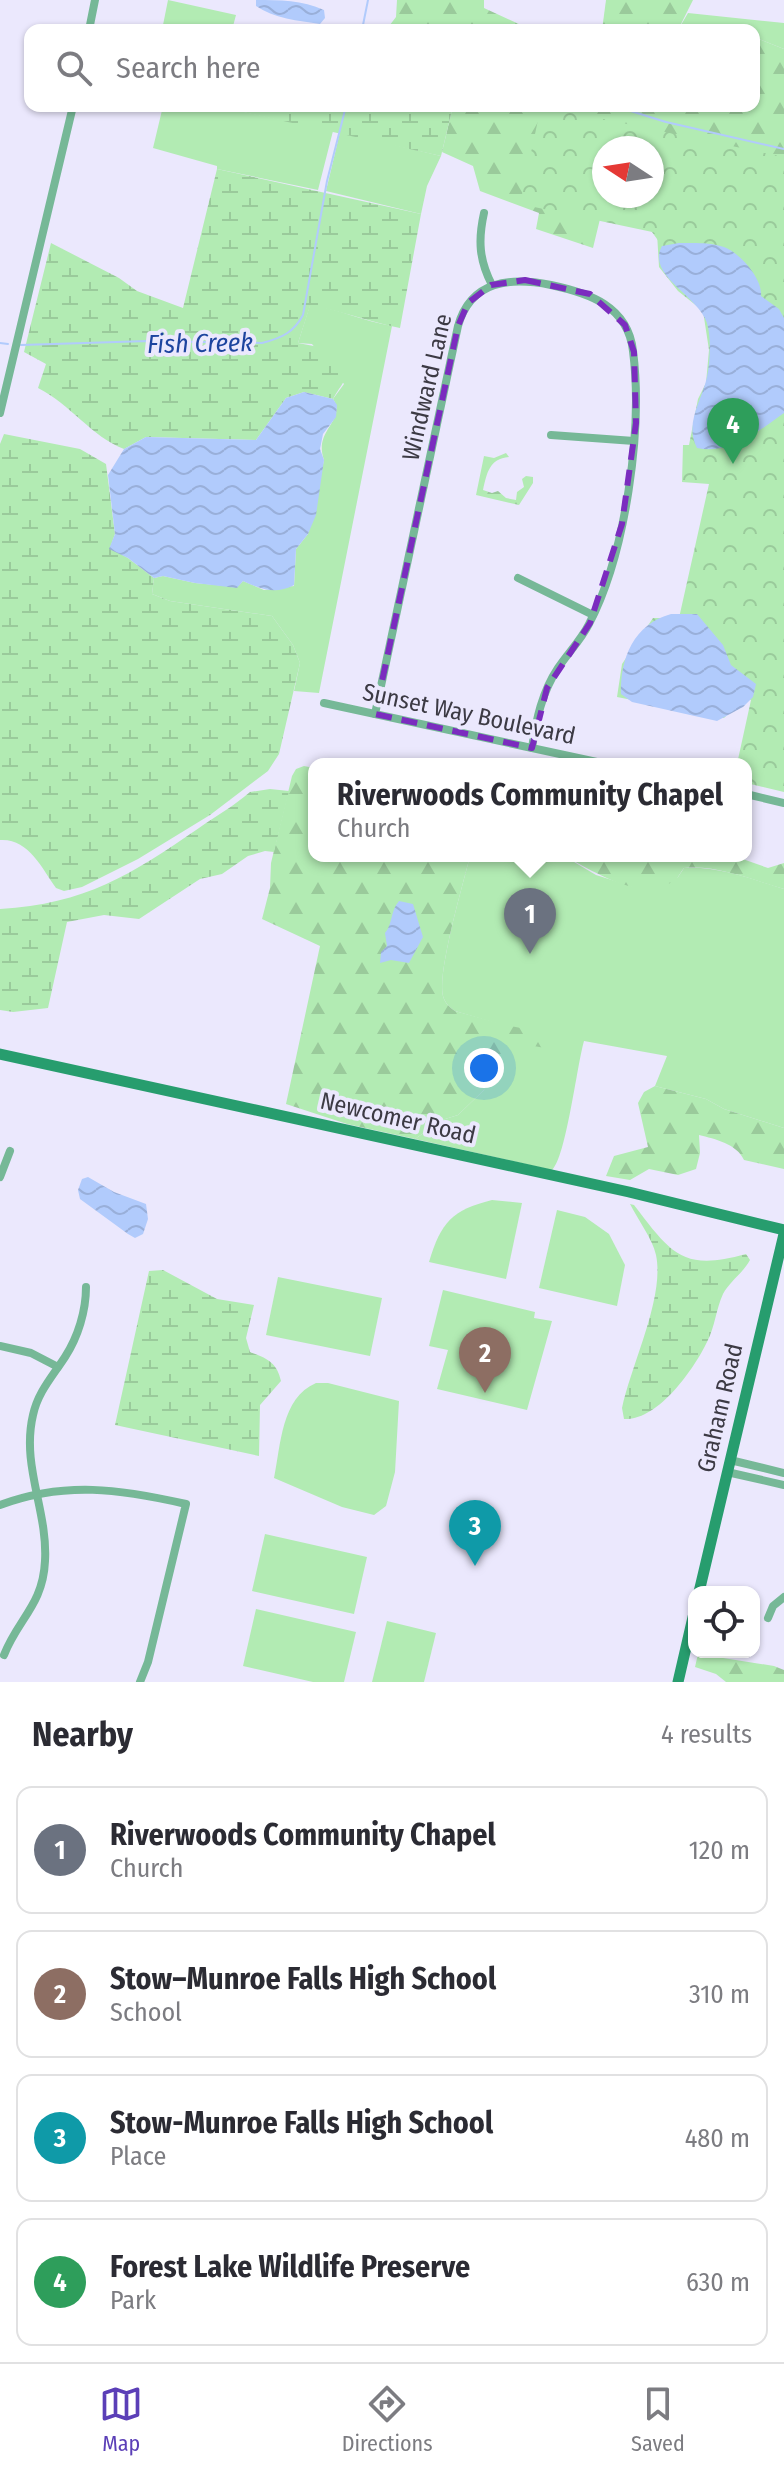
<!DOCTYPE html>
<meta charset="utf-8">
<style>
body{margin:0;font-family:"Fira Sans Condensed",sans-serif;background:#f7f7f7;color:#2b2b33}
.controls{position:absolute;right:24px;bottom:24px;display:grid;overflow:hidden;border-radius:16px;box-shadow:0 2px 6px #0004}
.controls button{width:72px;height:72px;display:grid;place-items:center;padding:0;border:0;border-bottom:2px solid #e1e1e2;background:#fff;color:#2b2b33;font:40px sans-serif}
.compass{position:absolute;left:592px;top:136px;width:72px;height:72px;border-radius:50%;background:#fff;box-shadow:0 2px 6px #0004;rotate:282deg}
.you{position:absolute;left:484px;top:1068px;width:28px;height:28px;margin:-20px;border:6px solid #fff;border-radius:50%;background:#1a73e8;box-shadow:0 0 0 12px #1a73e833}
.badge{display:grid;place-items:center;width:52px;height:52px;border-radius:50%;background:#5b3fb7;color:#fff;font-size:26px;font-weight:700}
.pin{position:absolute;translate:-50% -66px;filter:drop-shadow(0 2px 4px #0008)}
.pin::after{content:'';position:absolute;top:42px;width:28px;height:24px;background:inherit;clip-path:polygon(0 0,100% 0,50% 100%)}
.popup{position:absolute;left:308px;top:758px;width:444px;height:104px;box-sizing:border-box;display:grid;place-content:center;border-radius:16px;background:#fff;filter:drop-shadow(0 2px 6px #0005);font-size:26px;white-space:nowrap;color:#7c7c81}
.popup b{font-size:30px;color:#2b2b33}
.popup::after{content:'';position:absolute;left:50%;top:100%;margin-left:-16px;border:16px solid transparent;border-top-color:#fff}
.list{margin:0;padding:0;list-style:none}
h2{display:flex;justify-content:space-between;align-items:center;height:104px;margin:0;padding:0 32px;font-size:34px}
h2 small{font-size:26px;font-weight:400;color:#7c7c81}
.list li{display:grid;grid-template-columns:52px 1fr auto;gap:24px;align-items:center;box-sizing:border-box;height:128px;margin:0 16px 16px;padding:0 16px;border:2px solid #e1e1e2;border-radius:16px}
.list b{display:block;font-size:30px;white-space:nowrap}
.list p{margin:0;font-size:26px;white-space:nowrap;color:#7c7c81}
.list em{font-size:26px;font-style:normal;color:#7c7c81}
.icon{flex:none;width:44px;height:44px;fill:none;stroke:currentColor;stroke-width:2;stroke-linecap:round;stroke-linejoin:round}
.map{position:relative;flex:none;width:784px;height:1682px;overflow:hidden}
.search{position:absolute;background:#fff;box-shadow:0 2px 6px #0004;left:24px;right:24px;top:24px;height:88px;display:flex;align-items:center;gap:20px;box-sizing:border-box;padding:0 28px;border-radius:16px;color:#7c7c81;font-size:30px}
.sheet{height:680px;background:#fff}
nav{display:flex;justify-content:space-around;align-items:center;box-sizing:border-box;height:112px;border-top:2px solid #e1e1e2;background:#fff;font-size:22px;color:#7c7c81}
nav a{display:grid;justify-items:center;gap:4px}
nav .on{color:#5b3fb7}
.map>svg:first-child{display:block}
</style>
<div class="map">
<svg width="784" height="1682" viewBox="0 0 784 1682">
<defs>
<pattern id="forest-firs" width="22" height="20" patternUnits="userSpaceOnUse" patternTransform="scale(2)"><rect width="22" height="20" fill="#b2ebb3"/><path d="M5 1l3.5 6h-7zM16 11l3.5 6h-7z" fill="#9aca9b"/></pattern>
<pattern id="wetland-marsh" width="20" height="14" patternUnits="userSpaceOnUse" patternTransform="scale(2)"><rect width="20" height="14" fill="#b2ebb3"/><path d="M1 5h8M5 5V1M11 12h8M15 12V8" fill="none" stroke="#9aca9b"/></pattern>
<pattern id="park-crowns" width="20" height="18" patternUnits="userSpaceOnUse" patternTransform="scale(2)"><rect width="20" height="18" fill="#b2ebb3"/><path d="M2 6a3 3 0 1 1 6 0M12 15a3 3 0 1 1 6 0" fill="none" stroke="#9aca9b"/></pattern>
<pattern id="water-waves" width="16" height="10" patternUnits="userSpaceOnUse" patternTransform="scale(2)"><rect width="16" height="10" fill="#b1cbfc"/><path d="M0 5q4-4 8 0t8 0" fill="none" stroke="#99afd9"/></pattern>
</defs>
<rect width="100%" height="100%" fill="#ebe8fd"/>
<g fill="#b2ebb3">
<path d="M168 0 236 15 232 30H162Z"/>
<path d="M688 13 784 23V49L754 37V30H678Z"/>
<path d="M163 106H216L333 131 318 190 217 169V166L153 148Z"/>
<path d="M340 132 441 156 427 186 421 214 326 191Z"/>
<path d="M310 305C339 309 363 321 392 326L319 693 294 691 300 663 293 645 272 616 170 601 152 594 154 578 163 576 195 583 237 587 243 581 264 590 294 586 296 549 308 534 324 460C313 430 347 421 333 399L344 384 312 344 298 343Z"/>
<path d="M470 856H564L596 875 631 886 646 888 656 887 678 877 684 868C719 866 751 879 784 889V1128L724 1109 706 1099 655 1086 667 1056 584 1041C577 1065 566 1158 552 1170L415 1139 442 1120 458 1115 484 1090 506 1026 455 1011C449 1007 445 1003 443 996 437 973 463 884 470 856Z"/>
<path d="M492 1200 522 1203 506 1279 429 1262C441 1222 452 1210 492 1200Z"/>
<path d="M557 1210 585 1217 609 1234 625 1265 617 1306 539 1288Z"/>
<path d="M278 1277 382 1298 370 1356 266 1335Z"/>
<path d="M443 1290 535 1312 534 1318 552 1321 527 1410 437 1389 448 1350 429 1346Z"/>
<path d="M316 1383H328L399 1401 395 1472 386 1506 374 1515 342 1507 274 1478C281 1445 281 1398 316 1383Z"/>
<path d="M265 1534 367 1557 354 1614 252 1591Z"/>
<path d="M256 1609 356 1632 344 1682H313L243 1666Z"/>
<path d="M387 1621 436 1633 424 1682H372Z"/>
</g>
<g fill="url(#forest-firs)" fill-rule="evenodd">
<path d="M397 0H484V8L523 26 521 30H386L396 17Z"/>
<path d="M606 0H693L678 30H602Z"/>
<path d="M754 37 784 49V293L662 246 647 225 600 219 593 248 536 229 539 213 480 191 473 166 442 152 453 106H754ZM604 148H652V196H604Z"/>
<path d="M506 453 509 457C489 459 487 473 483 490L492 493 498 491 506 498 516 500 517 492 524 487 522 479 526 476 533 477V483L519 505 476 495 484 456 494 458Z"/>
<path d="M304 766 314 768V856H470C463 884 437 973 443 996 445 1003 449 1007 455 1011L506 1025 546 1033 545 1048 511 1042 506 1044 501 1067 484 1090 458 1115 442 1120 415 1139 347 1124 286 1104 320 946 262 919 270 888 271 863 292 776 296 769Z"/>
<path d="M564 856H734L768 868 784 863V889C751 880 719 865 684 868 681 871 680 875 677 878 645 907 593 870 564 856Z"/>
<path d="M655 1086 706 1099 724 1109 784 1128V1169L744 1160C737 1144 715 1139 699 1135L700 1153 696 1169 678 1175 649 1169 630 1180 606 1176 614 1156 648 1147 638 1103 644 1092Z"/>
<path d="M698 1654 774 1666 784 1670V1682H726L716 1674 695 1667Z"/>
</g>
<g fill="url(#wetland-marsh)">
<path d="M216 106H453L441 156Z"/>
<path d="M217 169 421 214 400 328C369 322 341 310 310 306L298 343 324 348 341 358C348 385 345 377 333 399L304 392 286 398 256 440 146 437 124 449C92 437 70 404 38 388L46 364 24 352 51 243 119 278 137 291 183 308Z"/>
<path d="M4 434 80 449 106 464 115 534 110 548 128 558 154 578 152 594 170 601 272 616 293 645 300 663 279 754 268 771 210 815 138 859 82 887 64 891 56 888C42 868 28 838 0 840V444Z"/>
<path d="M270 789 289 791 274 852 265 851 248 856 222 874 200 879 139 919 104 915 67 922 48 1008 13 1012 0 1010V909C85 904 131 875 199 828 216 816 234 806 250 792Z"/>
<path d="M630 1204 634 1205C671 1253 682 1272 746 1254L750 1260C743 1273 730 1281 723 1294 716 1309 715 1327 707 1342 694 1369 658 1421 624 1419L622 1408C631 1365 665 1297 656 1255 652 1238 638 1220 630 1204Z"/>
<path d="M163 1270 217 1299 254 1305 246 1338 250 1352C266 1358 277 1362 281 1381L260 1405 259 1456 115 1425 149 1271Z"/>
</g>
<path fill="url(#park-crowns)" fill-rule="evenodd" d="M541 106 784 157V792L746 783V764H737L751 700 744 698 724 718 617 697 622 664 653 618H679L709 484 682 482 683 445H689L698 399 706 383 709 350 703 311 678 291 659 267 657 233 520 204ZM604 148H652V196H604Z"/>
<g fill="url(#water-waves)">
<path d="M256 0C280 0 302 0 324 10L325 18 320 24C299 21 273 18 256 6Z"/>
<path d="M679 243C694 243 710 242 724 247 740 253 763 279 761 296L779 309 784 318V413C759 431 729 455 697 448 684 424 702 400 707 377 710 362 711 342 708 327 703 297 645 277 662 246Z"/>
<path d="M304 392 333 399 337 405 336 417 323 434 320 449 324 460 316 515 308 534 296 549 294 585C275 595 261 589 243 581L237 588 195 583 163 576 154 578 128 558 109 549 115 534 108 475 124 449 146 437 256 440 286 398Z"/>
<path d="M671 614H697L723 645 731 665 756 684 753 697 743 707 717 721 632 702 621 694C620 658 634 624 671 614Z"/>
<path d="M399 901 413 904 423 937 409 963 391 960 380 963 381 952 387 946 385 933C393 924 390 911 399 901Z"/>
<path d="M88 1177 114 1192 146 1204 148 1219 143 1234 135 1238 128 1234 80 1199 78 1190 82 1179Z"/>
</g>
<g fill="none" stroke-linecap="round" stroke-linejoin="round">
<g stroke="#b1cbfc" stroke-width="2">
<path d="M362 30 368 0"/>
<path d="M585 106 599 109 621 108 666 122 784 149"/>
<path d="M0 343 8 344"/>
<path d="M21 345 148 341 262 343C282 338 294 332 303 315L327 181 346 106"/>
</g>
<g stroke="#76b897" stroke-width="8">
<path d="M89 30 95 0"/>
<path d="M484 213C478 240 479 260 492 285"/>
<path d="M0 413 73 106"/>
<path d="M551 435 634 441"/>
<path d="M518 578 593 615"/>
<path d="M324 703 606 764"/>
<path d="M375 714 458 326C471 280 510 277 551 285 589 293 628 306 633 351 643 429 626 553 589 624 581 640 568 653 558 668 542 692 536 720 532 748"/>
<path d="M746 794 784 803"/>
<path d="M0 1177 10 1151"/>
<path d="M0 1346 31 1353 58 1367"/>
<path d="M730 1460 784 1473"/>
<path d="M727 1472 784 1485"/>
<path d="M0 1505C65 1481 120 1489 186 1504L148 1662 140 1682"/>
<path d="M768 1618 773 1606 784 1597"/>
<path d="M4 1655C18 1619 43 1605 45 1561 48 1511 21 1466 33 1415 38 1392 52 1377 65 1357 78 1337 86 1311 86 1287"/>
</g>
<g stroke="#279d6e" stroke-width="11">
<path d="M0 1054 629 1192 784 1230"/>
<path d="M699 1592 784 1234"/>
<path d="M678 1682 694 1613"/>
</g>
</g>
<path fill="none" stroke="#7b2cbf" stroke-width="6" stroke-dasharray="16 10" stroke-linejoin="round" d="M525 280 590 294 625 325 634 352 636 423 622 524 590 623 547 688 532 748 375 714 458 326 468 303 491 285Z"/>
<g text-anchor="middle" stroke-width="8" stroke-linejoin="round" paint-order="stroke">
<g font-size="24" fill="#3c3a44" stroke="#ebe8fd">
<text transform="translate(427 387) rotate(-77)" y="8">Windward Lane</text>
<text transform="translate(469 714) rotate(12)" y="8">Sunset Way Boulevard</text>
<text transform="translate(398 1118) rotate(13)" y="8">Newcomer Road</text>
<text transform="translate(720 1408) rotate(-77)" y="8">Graham Road</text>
</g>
<g font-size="26" font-style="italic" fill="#1d449f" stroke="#ebe8fd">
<text transform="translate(200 343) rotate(-1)" y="9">Fish Creek</text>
</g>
</g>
</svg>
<div class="controls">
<button><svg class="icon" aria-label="locate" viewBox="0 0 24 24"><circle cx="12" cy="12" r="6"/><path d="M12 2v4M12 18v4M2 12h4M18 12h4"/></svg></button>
</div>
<svg class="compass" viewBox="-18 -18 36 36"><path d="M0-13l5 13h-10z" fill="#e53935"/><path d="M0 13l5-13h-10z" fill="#7c7c81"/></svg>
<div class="you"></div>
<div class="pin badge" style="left:530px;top:954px;background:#6b7280">1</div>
<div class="popup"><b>Riverwoods Community Chapel</b>Church</div>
<div class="pin badge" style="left:485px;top:1393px;background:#8d6e63">2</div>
<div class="pin badge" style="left:475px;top:1566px;background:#0f9aa8">3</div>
<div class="pin badge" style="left:733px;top:464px;background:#2e9e5b">4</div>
<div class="search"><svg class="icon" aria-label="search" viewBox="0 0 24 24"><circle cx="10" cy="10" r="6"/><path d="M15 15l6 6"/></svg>Search here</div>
</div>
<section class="sheet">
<h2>Nearby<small>4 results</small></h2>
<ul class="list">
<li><span class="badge" style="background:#6b7280">1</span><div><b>Riverwoods Community Chapel</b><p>Church</p></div><em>120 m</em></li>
<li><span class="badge" style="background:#8d6e63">2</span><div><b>Stow–Munroe Falls High School</b><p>School</p></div><em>310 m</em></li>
<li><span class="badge" style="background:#0f9aa8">3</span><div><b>Stow-Munroe Falls High School</b><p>Place</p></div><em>480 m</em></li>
<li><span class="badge" style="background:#2e9e5b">4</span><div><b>Forest Lake Wildlife Preserve</b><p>Park</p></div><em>630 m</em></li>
</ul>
</section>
<nav>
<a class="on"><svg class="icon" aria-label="map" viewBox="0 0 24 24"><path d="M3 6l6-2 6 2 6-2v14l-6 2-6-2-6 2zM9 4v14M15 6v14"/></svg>Map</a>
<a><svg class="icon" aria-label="directions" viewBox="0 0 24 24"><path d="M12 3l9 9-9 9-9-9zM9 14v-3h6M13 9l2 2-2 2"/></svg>Directions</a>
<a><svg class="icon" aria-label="saved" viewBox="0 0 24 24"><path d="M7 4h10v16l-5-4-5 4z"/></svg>Saved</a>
</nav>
